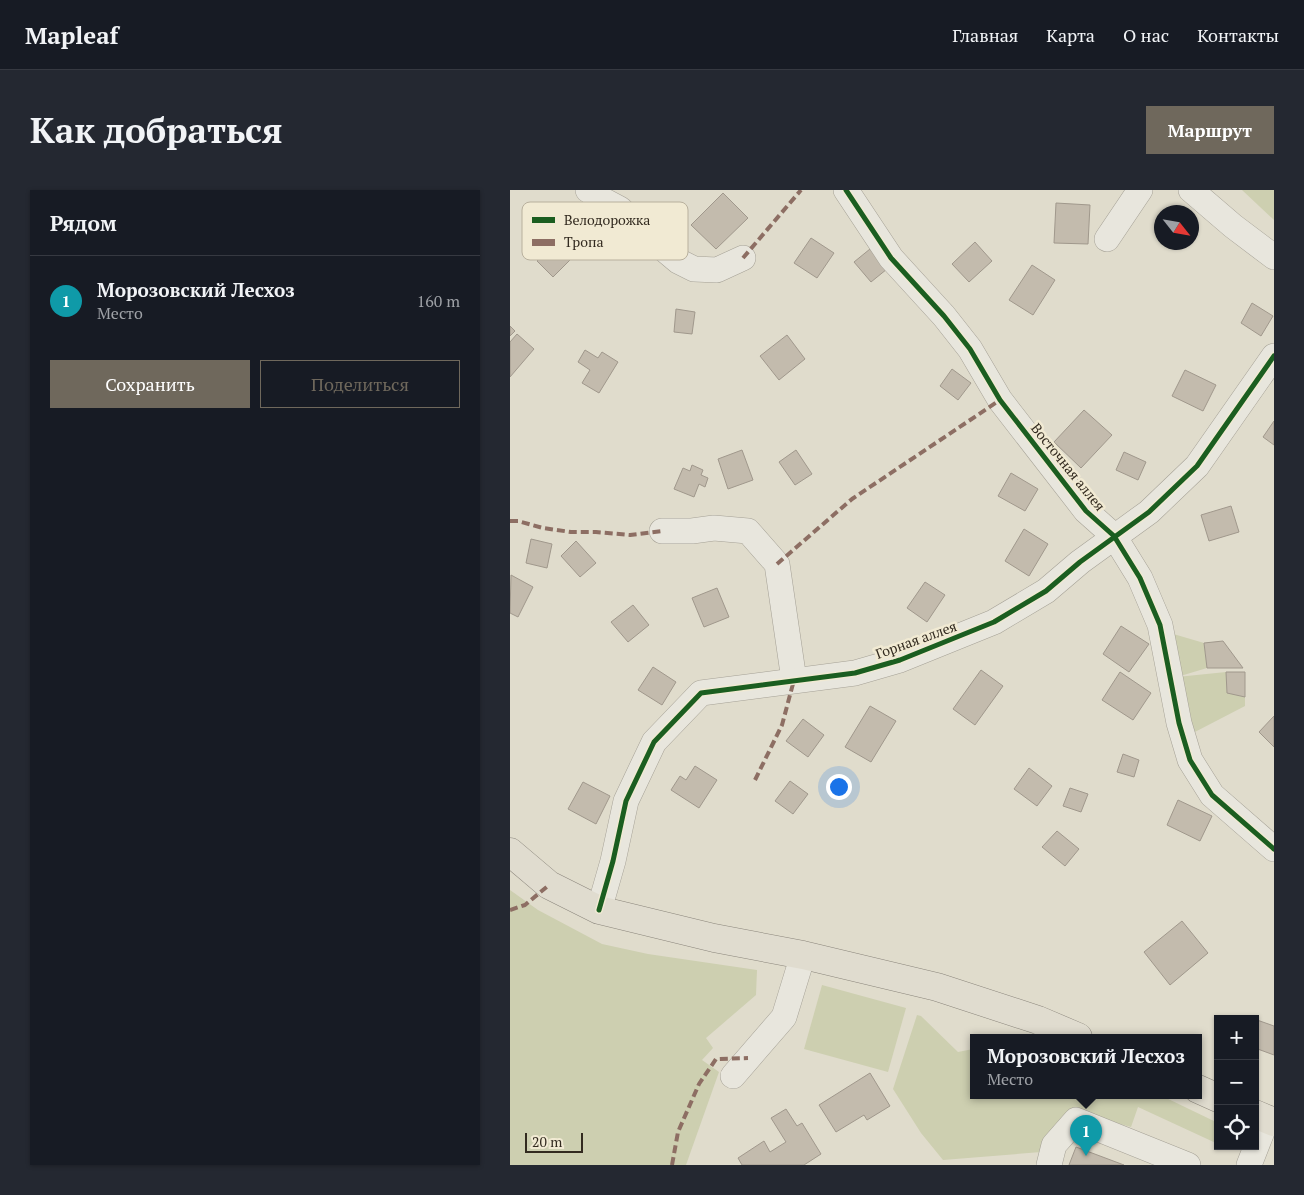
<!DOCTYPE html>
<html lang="ru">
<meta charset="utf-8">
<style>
body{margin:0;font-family:"PT Serif",serif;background:#242831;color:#f1f3f6}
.controls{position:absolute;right:15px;bottom:15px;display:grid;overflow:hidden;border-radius:0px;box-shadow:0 1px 4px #0004}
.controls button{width:45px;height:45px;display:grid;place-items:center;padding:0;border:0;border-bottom:1px solid #363941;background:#171b24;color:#f1f3f6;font:25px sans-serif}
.compass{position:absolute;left:644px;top:15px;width:45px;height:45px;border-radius:50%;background:#171b24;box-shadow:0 1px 4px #0004;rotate:121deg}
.scale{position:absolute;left:15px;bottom:12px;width:58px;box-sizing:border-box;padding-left:5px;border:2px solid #322a1f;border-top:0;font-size:14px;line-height:18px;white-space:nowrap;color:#322a1f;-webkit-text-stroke:4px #f1ead3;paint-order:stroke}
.you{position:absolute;left:328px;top:596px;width:18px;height:18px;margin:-12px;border:4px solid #fff;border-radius:50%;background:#1a73e8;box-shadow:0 0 0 8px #1a73e833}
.badge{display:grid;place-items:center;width:32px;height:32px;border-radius:50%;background:#6f685c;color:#fff;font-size:16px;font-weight:700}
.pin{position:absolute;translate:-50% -41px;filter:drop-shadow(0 1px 2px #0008)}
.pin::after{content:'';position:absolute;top:26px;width:18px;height:15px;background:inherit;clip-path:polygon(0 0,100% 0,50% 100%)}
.popup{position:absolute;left:460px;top:844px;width:232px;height:65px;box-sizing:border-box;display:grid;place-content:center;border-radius:0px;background:#171b24;filter:drop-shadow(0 1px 4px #0005);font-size:16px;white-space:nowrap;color:#9ea1a6}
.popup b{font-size:19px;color:#f1f3f6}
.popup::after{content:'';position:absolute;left:50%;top:100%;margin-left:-10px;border:10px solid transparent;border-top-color:#171b24}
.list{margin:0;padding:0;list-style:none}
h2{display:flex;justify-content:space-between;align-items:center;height:65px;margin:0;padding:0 20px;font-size:21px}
h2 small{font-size:16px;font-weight:400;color:#9ea1a6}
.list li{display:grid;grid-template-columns:32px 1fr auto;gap:15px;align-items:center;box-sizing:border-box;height:90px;padding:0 20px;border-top:1px solid #363941}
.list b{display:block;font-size:19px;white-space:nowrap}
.list p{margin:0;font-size:16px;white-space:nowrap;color:#9ea1a6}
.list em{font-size:16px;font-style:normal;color:#9ea1a6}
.actions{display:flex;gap:10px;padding:15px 20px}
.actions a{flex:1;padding:11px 0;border:1px solid #6f685c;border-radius:0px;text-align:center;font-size:18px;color:#6f685c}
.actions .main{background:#6f685c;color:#fff}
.icon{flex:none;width:28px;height:28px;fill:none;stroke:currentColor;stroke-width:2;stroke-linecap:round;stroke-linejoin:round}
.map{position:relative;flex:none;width:764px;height:975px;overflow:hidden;border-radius:0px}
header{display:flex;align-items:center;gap:30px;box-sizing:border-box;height:70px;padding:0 25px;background:#171b24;border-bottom:1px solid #363941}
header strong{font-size:24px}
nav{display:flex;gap:28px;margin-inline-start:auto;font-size:18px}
.intro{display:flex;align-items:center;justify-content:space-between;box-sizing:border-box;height:120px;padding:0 30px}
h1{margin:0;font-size:35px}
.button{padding:12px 22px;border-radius:0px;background:#6f685c;color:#fff;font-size:18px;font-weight:700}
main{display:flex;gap:30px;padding:0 30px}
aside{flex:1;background:#171b24;border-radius:0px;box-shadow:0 1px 4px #0004}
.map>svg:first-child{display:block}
</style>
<header>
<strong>Mapleaf</strong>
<nav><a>Главная</a><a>Карта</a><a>О нас</a><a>Контакты</a></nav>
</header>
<div class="intro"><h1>Как добраться</h1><a class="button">Маршрут</a></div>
<main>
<aside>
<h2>Рядом<small></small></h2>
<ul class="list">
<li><span class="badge" style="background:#0f9aa8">1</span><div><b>Морозовский Лесхоз</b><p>Место</p></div><em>160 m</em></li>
</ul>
<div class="actions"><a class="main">Сохранить</a><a>Поделиться</a></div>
</aside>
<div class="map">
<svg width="764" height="975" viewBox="0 0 764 975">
<rect width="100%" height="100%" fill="#e0dccc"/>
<g fill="#cdcfb0">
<path d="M732 0H764V30Z"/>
<path d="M660 443 694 453 697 478 667 487 716 482 717 502 735 507V516L681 544 663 487Z"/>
<path d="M0 700 28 720 92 754 138 764 247 780 246 805 196 848 203 858 192 870 209 882 176 975H0Z"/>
<path d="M312 795 396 818 378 882 294 859Z"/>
<path d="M407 825 411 826 448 862 463 859 464 905H650L708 933V954L628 917 621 937 564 921 531 962 433 970 411 943 383 899Z"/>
</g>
<g fill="#c3bbad" stroke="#a0988c">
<path d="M213 3 238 28 206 59 181 35Z"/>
<path d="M546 13 580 15 578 54 544 53Z"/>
<path d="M105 23 125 41 111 57 103 50 94 59 83 48Z"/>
<path d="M50 48 66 64 43 87 27 71Z"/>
<path d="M301 48 324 63 307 88 284 73Z"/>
<path d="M465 52 482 71 459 92 442 74Z"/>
<path d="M360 59 377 79 361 92 344 72Z"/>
<path d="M522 75 545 90 523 125 499 110Z"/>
<path d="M742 113 763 126 751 146 731 133Z"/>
<path d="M166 119 185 122 182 144 164 142Z"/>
<path d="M0 136 5 141 0 146Z"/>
<path d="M7 144 24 159 0 187V152Z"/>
<path d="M277 145 295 169 269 190 250 166Z"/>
<path d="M75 160 88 168 92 162 108 172 89 203 72 193 80 180 68 172Z"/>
<path d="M442 179 461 193 448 210 430 196Z"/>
<path d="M675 180 706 195 693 221 662 206Z"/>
<path d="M574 220 602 245 571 278 544 252Z"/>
<path d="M764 231V255L753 247Z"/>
<path d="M232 260 243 290 218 299 208 269Z"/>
<path d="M286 260 302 284 285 295 269 272Z"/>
<path d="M614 262 636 272 628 290 606 280Z"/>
<path d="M182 275 193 280 191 285 198 288 195 297 189 294 184 307 164 299 173 278 180 281Z"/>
<path d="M501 283 528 299 515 321 488 306Z"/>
<path d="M721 316 729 342 699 351 691 325Z"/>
<path d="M514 339 538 354 519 386 495 371Z"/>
<path d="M21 349 42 354 37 378 16 373Z"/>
<path d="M66 351 86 373 70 387 51 366Z"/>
<path d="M1 385 23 397 8 427 0 423Z"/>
<path d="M415 392 435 405 417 432 397 418Z"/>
<path d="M207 398 219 427 194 437 182 408Z"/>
<path d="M123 415 139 435 118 452 101 432Z"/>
<path d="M611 436 639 454 619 482 593 464Z"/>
<path d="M713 451 733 478H697L694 453Z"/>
<path d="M143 477 166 492 152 515 128 500Z"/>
<path d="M471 480 493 496 465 535 443 519Z"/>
<path d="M610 482 641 503 623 530 592 510Z"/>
<path d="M716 482H735V507L717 503Z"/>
<path d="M360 516 386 531 361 572 335 557Z"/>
<path d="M764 526V557L749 542Z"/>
<path d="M293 529 314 545 298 567 276 551Z"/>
<path d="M613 564 629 570 624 587 607 582Z"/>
<path d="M185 576 207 590 189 618 161 600 170 586 176 590Z"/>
<path d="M519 578 542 596 527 616 504 599Z"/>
<path d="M280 591 298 604 283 624 265 611Z"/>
<path d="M73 592 100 606 86 634 58 619Z"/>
<path d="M560 598 578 604 571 622 553 616Z"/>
<path d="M668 610 702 626 690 651 657 635Z"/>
<path d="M547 641 569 659 555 676 532 657Z"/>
<path d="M672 731 698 763 660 795 634 762Z"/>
<path d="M747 830 764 836V865L745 858V835Z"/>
<path d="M360 883 380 916 357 930 354 925 326 942 309 915Z"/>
<path d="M276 919 287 936 292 933 311 964 294 975H232L228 968 254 951 260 962 276 952 261 928Z"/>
<path d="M566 957 614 975H559Z"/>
</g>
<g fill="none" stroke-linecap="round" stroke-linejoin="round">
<g stroke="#a5a196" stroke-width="26">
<g id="minor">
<path d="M78 0 93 10 110 19 143 50 168 71 184 79 207 80 233 68"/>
<path d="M336 0 381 68 434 126 460 159 490 210 576 321 604 346 630 388 650 435 669 533 680 570 702 605 764 659"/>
<path d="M681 0 723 36 764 67"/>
<path d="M597 49 630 0"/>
<path d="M152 341H182L204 338 238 341 267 374 284 490"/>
<path d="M89 720 103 671 116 611 144 552 191 503 345 483 390 470 484 432 536 401 570 372 639 322 687 276 764 166"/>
<path d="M223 886 274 827 293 765"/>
<path d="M539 975 544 955 566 930 678 975"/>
<path d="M739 975 757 929"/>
</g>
</g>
<g stroke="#8b867c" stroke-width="29">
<g id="major">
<path d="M0 662 39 695 89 720 204 748 293 765 427 797 528 830 568 847"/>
<path d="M688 899 708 908"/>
<path d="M745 924 764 932"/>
</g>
</g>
<use href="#minor" stroke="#e8e6dd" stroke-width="25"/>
<use href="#major" stroke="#e0dccf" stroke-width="28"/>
<g stroke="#8d6e63" stroke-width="4" stroke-dasharray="8 4" stroke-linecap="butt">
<path d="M233 68 291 0"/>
<path d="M0 331H8L33 338 61 342H86L120 345 152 341"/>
<path d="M267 374 342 309 490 210"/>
<path d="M245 590 272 535 284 490"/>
<path d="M0 720 15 715 39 695"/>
<path d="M162 975 168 942 189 894 206 869 238 868"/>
</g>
<g stroke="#f1ead3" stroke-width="8">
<g id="cycleway">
<path d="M336 0 381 68 434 126 460 159 490 210 576 321 604 346 630 388 650 435 669 533 680 570 702 605 764 659"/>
<path d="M89 720 103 671 116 611 144 552 191 503 345 483 390 470 484 432 536 401 570 372 639 322 687 276 764 166"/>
</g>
</g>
<use href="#cycleway" stroke="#1b5e20" stroke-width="5"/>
</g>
<g text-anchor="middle" stroke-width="5" stroke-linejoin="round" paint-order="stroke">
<g font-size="14" fill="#322a1f" stroke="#f1ead3">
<text transform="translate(558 277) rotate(51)" y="5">Восточная аллея</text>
<text transform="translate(406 450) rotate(-20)" y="5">Горная аллея</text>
</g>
</g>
<rect x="12" y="12" width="166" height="58" rx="8" fill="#f1ead3" stroke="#b8b09d" stroke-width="1"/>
<rect x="22" y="27" width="23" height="6" fill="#1b5e20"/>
<rect x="22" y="49" width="23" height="7" fill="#8d6e63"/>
<g font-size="14" fill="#322a1f">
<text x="54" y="35">Велодорожка</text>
<text x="54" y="57">Тропа</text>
</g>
</svg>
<div class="controls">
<button>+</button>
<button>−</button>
<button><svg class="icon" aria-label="locate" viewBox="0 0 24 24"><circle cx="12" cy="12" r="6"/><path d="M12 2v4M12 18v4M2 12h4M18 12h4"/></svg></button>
</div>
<svg class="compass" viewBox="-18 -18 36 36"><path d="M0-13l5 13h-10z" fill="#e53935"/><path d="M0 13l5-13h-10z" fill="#9ea1a6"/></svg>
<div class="scale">20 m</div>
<div class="you"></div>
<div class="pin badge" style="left:576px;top:966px;background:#0f9aa8">1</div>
<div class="popup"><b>Морозовский Лесхоз</b>Место</div>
</div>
</main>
